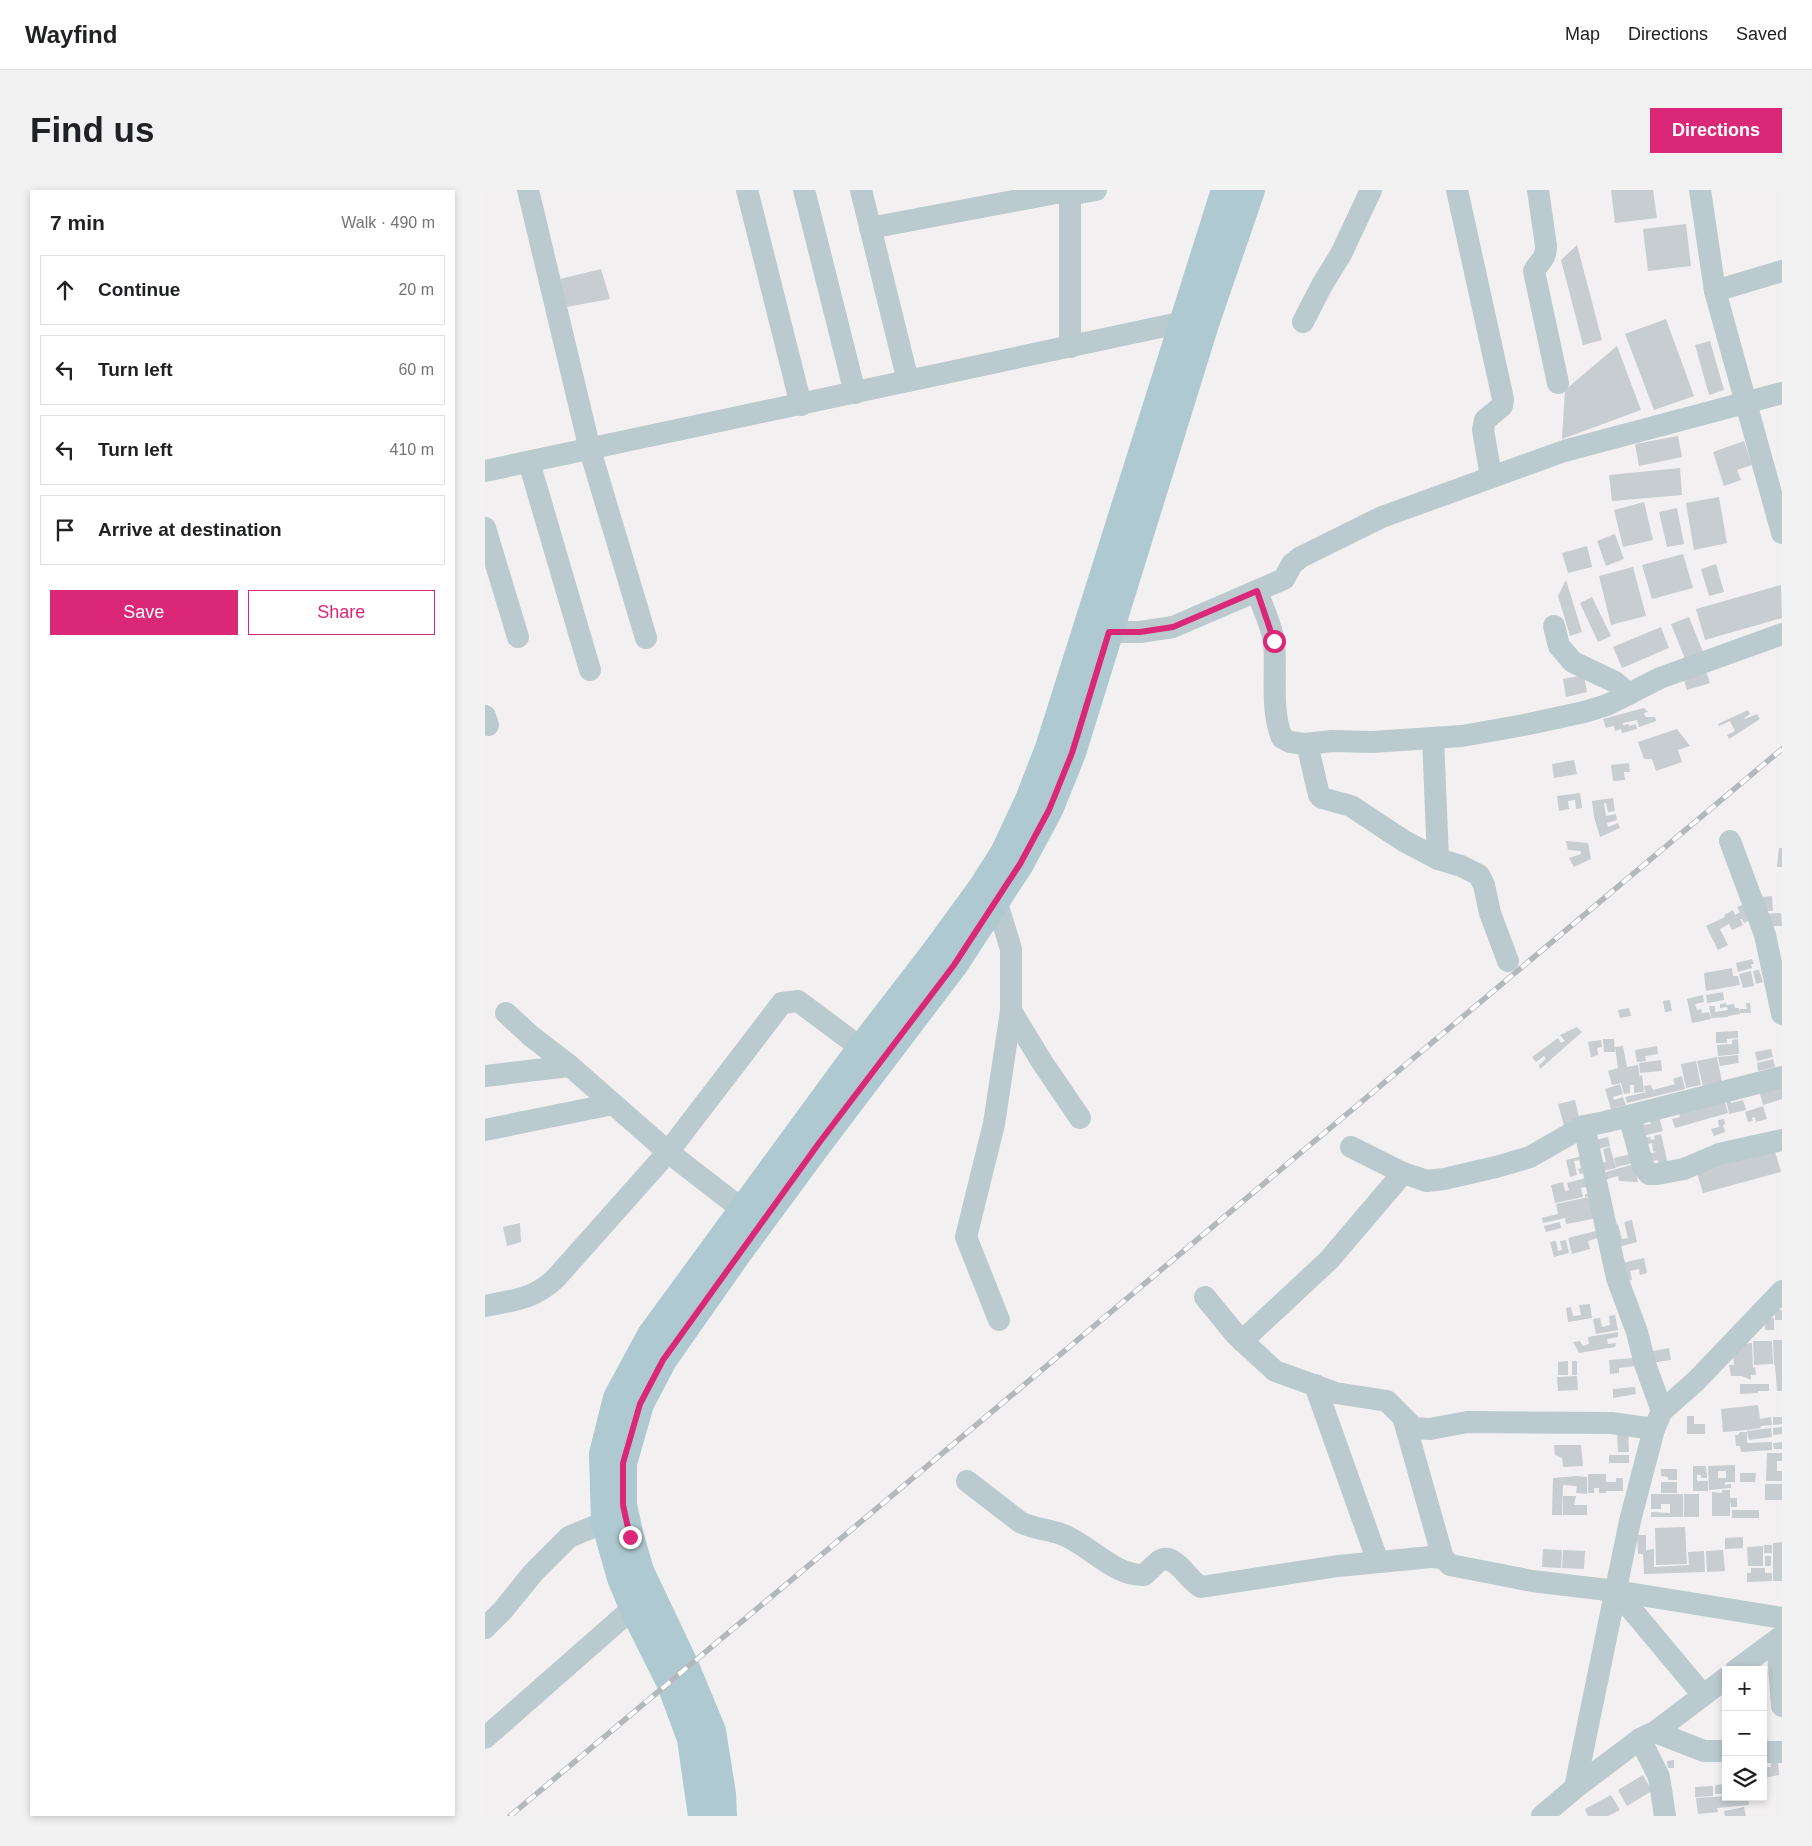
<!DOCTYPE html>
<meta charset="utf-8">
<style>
body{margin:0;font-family:Helvetica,sans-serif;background:#f2f2f2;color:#202124}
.controls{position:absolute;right:15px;bottom:15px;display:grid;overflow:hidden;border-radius:0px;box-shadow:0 2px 8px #0003}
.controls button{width:45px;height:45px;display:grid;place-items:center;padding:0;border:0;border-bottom:1px solid #e0e0e0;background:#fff;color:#202124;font:25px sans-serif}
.stop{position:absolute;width:15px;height:15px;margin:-11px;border:4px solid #db2777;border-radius:50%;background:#fff}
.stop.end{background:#db2777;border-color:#fff;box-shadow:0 1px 5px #0008}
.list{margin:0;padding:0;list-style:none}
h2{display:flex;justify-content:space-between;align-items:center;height:65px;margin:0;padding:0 20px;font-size:21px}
h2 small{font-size:16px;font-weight:400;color:#757577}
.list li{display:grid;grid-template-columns:32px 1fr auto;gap:15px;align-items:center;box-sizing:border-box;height:70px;margin:0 10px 10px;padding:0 10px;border:1px solid #e0e0e0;border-radius:0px}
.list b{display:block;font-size:19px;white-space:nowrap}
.list em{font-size:16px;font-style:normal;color:#757577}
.actions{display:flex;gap:10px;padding:15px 20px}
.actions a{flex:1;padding:11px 0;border:1px solid #db2777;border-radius:0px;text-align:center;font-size:18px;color:#db2777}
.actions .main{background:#db2777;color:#fff}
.icon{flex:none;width:28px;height:28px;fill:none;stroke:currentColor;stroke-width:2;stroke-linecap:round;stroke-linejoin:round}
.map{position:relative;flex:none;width:1297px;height:1626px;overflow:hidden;border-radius:0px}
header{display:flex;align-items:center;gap:30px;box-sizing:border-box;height:70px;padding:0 25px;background:#fff;border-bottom:1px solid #e0e0e0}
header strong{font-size:24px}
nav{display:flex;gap:28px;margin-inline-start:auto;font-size:18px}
.intro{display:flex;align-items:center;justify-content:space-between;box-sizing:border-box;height:120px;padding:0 30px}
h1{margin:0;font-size:35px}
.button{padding:12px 22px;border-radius:0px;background:#db2777;color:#fff;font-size:18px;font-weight:700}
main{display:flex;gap:30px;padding:0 30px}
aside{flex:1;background:#fff;border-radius:0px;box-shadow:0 2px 8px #0003}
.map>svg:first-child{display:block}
</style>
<header>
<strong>Wayfind</strong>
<nav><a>Map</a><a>Directions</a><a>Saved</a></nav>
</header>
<div class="intro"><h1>Find us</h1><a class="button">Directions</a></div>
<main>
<aside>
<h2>7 min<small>Walk · 490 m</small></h2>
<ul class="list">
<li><svg class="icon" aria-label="ahead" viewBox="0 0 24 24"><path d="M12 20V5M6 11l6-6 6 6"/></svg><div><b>Continue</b></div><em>20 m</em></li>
<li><svg class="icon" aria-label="left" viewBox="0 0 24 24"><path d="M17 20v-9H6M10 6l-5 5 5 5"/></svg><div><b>Turn left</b></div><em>60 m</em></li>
<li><svg class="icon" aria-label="left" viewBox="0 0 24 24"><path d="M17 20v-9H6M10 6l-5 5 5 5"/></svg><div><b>Turn left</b></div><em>410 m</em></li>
<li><svg class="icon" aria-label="arrive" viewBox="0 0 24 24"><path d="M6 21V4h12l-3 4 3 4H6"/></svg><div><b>Arrive at destination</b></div></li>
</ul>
<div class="actions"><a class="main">Save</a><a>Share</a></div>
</aside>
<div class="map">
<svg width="1297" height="1626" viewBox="0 0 1297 1626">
<rect width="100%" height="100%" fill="#f3f0f1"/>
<g fill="#c7cdd0" fill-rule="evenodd">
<path d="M1126 0H1168L1172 28 1130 33Z"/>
<path d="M1201 34 1206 76 1163 81 1158 39Z"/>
<path d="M1092 55 1117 150 1098 155 1076 70Z"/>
<path d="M116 79 125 109 82 117 75 89Z"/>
<path d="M1181 129 1209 206 1169 220 1140 144Z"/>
<path d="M1225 151 1239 200 1224 205 1210 155Z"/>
<path d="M1132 156 1156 220 1077 249 1080 200Z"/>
<path d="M1193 246 1197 267 1154 276 1150 254Z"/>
<path d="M1259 251 1267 275 1252 280 1256 290 1239 296 1228 262Z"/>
<path d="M1195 278 1197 305 1127 311 1124 285Z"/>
<path d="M1234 307 1242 353 1209 360 1201 313Z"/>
<path d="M1159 312 1168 350 1138 357 1129 320Z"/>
<path d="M1192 318 1199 354 1182 357 1174 322Z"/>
<path d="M1130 344 1139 369 1121 376 1112 351Z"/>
<path d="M1102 356 1107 377 1083 383 1077 363Z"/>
<path d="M1198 364 1208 398 1167 409 1157 375Z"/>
<path d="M1231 374 1239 402 1224 406 1216 379Z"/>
<path d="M1148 377 1161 426 1126 435 1114 386Z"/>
<path d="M1081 390 1097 442 1085 446 1073 406Z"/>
<path d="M1296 395 1297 428 1220 450 1211 419Z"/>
<path d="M1107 407 1126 446 1113 452 1095 413Z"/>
<path d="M1204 427 1218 462 1200 469 1186 434Z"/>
<path d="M1176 437 1184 458 1137 478 1128 457Z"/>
<path d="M1221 481 1225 493 1202 500 1198 487Z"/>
<path d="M1099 485 1102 502 1081 507 1078 489Z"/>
<path d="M1159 518 1163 522 1159 523 1161 527H1170L1171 531 1154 537 1152 530 1138 533V535L1144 534V536L1151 534 1152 539 1137 543 1136 539 1130 541 1129 536 1121 538 1118 529Z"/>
<path d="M1263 520 1265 524 1259 528 1260 529 1272 524 1275 529 1244 549 1242 545 1250 541 1245 531 1234 536 1233 534Z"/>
<path d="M1192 539 1205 556 1193 560 1197 572 1171 581 1167 569H1159L1153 552Z"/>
<path d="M1089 570 1092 584 1069 588 1067 574Z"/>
<path d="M1144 573 1145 582H1139L1140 590 1128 591 1126 575Z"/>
<path d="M1095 603 1097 618 1091 619 1090 610 1083 611 1084 619 1074 621 1072 606Z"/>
<path d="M1128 608 1130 621 1123 622 1121 613H1119L1121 626 1131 624 1132 630 1122 633 1123 637 1133 633 1135 638 1115 647 1109 627 1107 611Z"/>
<path d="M1081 651 1103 653 1106 669 1089 677 1084 668 1096 664V661L1083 660Z"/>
<path d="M1294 658H1297V677H1292Z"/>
<path d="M1287 706 1288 721H1276V707Z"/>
<path d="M1260 714 1263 731 1259 733 1257 729H1255L1258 735 1247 740 1244 734 1235 739 1243 755 1233 760 1221 736 1240 727 1239 725 1248 720 1250 725 1255 722 1252 717Z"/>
<path d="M1296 723 1297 736H1278V724Z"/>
<path d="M1267 769 1269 774H1266L1267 778 1253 782 1251 773Z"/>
<path d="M1247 778 1248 786H1253L1255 795 1221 801 1219 783Z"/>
<path d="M1274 780 1278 792 1271 794 1268 781Z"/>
<path d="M1266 781 1269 796 1258 798 1254 784Z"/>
<path d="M1238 802 1239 810 1222 813 1221 805Z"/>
<path d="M1218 805 1219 812 1210 814 1212 820 1216 819 1217 823 1224 822 1226 829 1207 833 1202 809Z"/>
<path d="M1185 810 1187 821 1180 822 1178 811Z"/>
<path d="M1241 813V815L1249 814 1250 818H1254L1255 824 1243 826V827L1226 828 1224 816H1230V822L1243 820 1242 817 1235 818V814Z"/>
<path d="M1261 813H1265L1266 823H1255V819H1262Z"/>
<path d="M1144 818 1146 826 1135 828 1133 820Z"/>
<path d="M1092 837 1097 842 1055 879 1054 875 1061 869 1059 866 1051 872 1047 867 1073 848 1076 853 1080 851 1075 845Z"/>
<path d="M1253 841V848L1242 849V853H1231V842Z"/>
<path d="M1118 849H1129L1130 862H1119Z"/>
<path d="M1253 849 1254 864 1233 866 1232 855 1247 854V850Z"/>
<path d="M1116 850 1117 857 1112 858 1113 865 1106 867 1103 852Z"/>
<path d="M1138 856 1142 877 1153 875 1155 889V886L1157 885 1159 902 1149 903V895H1145V903L1139 904 1136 893 1127 895 1123 881 1133 878 1130 857Z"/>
<path d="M1172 856 1173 864 1160 866 1161 871 1152 872 1150 860Z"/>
<path d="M1286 859 1288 867 1272 871 1270 862Z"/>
<path d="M1253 865 1254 873 1235 876 1233 867Z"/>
<path d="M1232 867 1237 892 1218 896 1212 871Z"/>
<path d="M1288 869 1290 877 1273 881 1272 873Z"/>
<path d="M1176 870 1177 881 1155 883 1154 873Z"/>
<path d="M1211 871 1216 895 1201 898 1196 874Z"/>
<path d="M1197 886 1200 899 1142 913 1140 907 1162 902H1160L1159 896 1166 895 1168 900 1190 894 1188 889Z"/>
<path d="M1297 890V909L1278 915 1273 897Z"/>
<path d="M1135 894 1138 904 1128 907 1129 910 1138 907 1141 915 1126 919 1120 899Z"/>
<path d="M1240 904 1245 908 1246 913 1258 910 1261 920 1244 924Z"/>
<path d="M1238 905 1243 923 1190 938 1187 929 1195 927 1194 921Z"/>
<path d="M1090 910 1095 931 1079 936 1073 914Z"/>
<path d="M1278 916 1282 929 1271 932 1270 927 1267 928 1268 931 1263 932 1260 922Z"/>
<path d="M1173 923 1178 941 1154 947 1157 927 1159 935 1166 934 1163 925Z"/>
<path d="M1239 929 1240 934 1238 935 1240 942 1229 946 1226 939 1234 937 1233 930Z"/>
<path d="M1176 944 1183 974 1174 976 1173 970 1168 971 1159 965 1171 962 1168 961 1167 953 1156 956 1154 949 1165 947 1166 950 1170 949 1169 946Z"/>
<path d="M1123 947 1125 956 1109 960 1106 951Z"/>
<path d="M1125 957 1131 978 1113 982 1111 974 1121 972 1118 959Z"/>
<path d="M1289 958 1296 982 1218 1003 1211 980Z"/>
<path d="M1146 964 1148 973 1131 977 1129 968Z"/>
<path d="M1098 966 1102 982 1095 984 1093 979 1096 978 1094 970 1089 971 1092 985 1085 987 1081 970Z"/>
<path d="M1149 974 1153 992 1134 991 1133 986 1116 991 1114 984Z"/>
<path d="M1105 987 1109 1005 1100 1007V1004H1103L1101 997 1096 998 1098 1007 1070 1013 1066 995 1078 992 1080 1001 1084 1000 1082 993Z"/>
<path d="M1109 1006 1113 1028 1081 1034 1080 1028 1058 1033 1057 1028 1073 1024 1071 1014Z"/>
<path d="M1147 1030 1152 1052 1129 1058 1123 1037 1133 1034 1137 1049 1143 1048 1139 1032Z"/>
<path d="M1075 1032 1076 1038 1061 1042 1059 1036Z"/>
<path d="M35 1033 36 1052 22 1056 18 1037Z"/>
<path d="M1111 1041 1113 1048 1103 1051 1105 1059 1087 1064 1083 1048Z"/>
<path d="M1081 1050 1084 1063 1069 1067 1065 1052 1071 1051 1073 1061 1077 1060 1075 1051Z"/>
<path d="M1159 1068 1162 1083 1155 1085 1154 1079 1145 1081 1147 1090 1137 1092 1133 1074Z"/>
<path d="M1105 1114 1107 1128 1083 1132 1081 1118 1086 1117 1088 1126 1096 1125 1094 1115Z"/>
<rect x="1290" y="1120" width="7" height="10"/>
<path d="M1130 1125 1133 1140 1111 1144 1108 1129 1115 1128 1117 1137 1125 1135 1124 1126Z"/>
<path d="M1273 1128H1289V1140H1280V1130Z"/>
<path d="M1133 1142V1147L1122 1149 1123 1154 1131 1153 1130 1157 1094 1163 1088 1152 1095 1151 1098 1156 1104 1154 1103 1147Z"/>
<path d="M1288 1150H1297V1201H1292L1290 1175H1289Z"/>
<path d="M1268 1151H1287L1288 1174 1269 1175Z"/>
<path d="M1267 1153 1268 1178 1270 1177 1271 1185H1266V1190L1257 1186H1246L1244 1175H1249L1247 1155Z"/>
<path d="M1184 1158 1186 1170 1165 1173 1163 1162Z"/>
<path d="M1149 1168 1150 1176 1134 1178V1183L1125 1184 1124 1170Z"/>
<path d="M1083 1171V1185H1073V1172Z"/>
<rect x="1087" y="1171" width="5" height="14"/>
<path d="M1092 1186 1093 1200 1073 1201 1072 1187Z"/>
<path d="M1255 1194H1284V1201H1273V1203L1255 1204Z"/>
<path d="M1150 1197 1151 1204 1128 1208V1199Z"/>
<path d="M1273 1215 1275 1229 1286 1227 1287 1235 1275 1236 1276 1238 1262 1240V1237V1240L1238 1242 1236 1219Z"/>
<path d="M1202 1226H1209V1234H1220V1244H1202Z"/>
<path d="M1288 1227H1297V1234L1288 1235Z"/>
<path d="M1297 1237V1244L1288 1245V1238Z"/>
<path d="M1286 1238 1287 1247 1264 1250 1262 1241Z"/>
<path d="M1132 1240H1143L1144 1262H1133Z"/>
<path d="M1255 1242H1262V1253L1287 1252V1260L1256 1262 1255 1256H1251L1250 1245H1253Z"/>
<path d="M1297 1252V1259H1289L1288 1253Z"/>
<path d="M1069 1255H1096L1098 1276 1078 1277 1077 1268 1070 1265Z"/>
<path d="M1282 1263H1297V1271H1292V1281H1297V1291H1281Z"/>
<rect x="1124" y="1265" width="20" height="8"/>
<path d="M1250 1275V1292H1240V1295L1246 1294V1298L1224 1300 1223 1276ZM1233 1281H1241V1288H1233Z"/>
<path d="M1208 1276H1221L1222 1288H1216V1285H1212V1291H1223V1301H1208Z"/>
<path d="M1176 1279H1192V1290H1183V1287L1176 1286Z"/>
<path d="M1255 1283H1271L1270 1292H1255Z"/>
<path d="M1103 1284H1121V1292H1131V1288H1138V1301H1121V1303H1114V1298H1109V1303H1103Z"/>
<path d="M1092 1286 1102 1287V1304L1091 1303 1092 1296 1078 1295 1077 1325H1067L1068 1288Z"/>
<rect x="1176" y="1292" width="16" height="11"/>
<rect x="1280" y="1294" width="17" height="16"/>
<path d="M1237 1300H1245V1308H1252V1317H1246V1313H1245V1326H1227V1302L1237 1303Z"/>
<path d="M1166 1304H1198V1327H1166V1322L1185 1323V1314H1176V1319H1166Z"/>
<rect x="1199" y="1304" width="15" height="23"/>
<path d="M1078 1306H1091L1089 1315H1102V1325H1078Z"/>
<rect x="1247" y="1320" width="27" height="8"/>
<path d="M1200 1337 1202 1374 1171 1375 1170 1338Z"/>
<path d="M1152 1345H1161V1360L1169 1359V1377L1204 1375 1203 1362 1219 1361 1220 1382 1159 1384 1158 1364H1153Z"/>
<path d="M1258 1347V1358L1240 1359V1348Z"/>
<path d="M1297 1352V1391H1288V1353Z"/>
<rect x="1279" y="1355" width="8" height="8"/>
<path d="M1278 1356V1376H1263L1262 1357Z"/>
<path d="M1058 1359 1077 1360 1076 1378 1057 1377Z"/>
<path d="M1078 1360 1100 1361 1099 1379 1077 1378Z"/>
<path d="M1238 1360 1240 1381 1222 1382 1221 1361Z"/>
<rect x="1280" y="1366" width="6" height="10"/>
<path d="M1266 1378H1280V1383H1287V1391L1262 1392V1383H1266Z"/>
<path d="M1293 1567 1294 1585 1278 1588V1571H1280V1577H1286L1285 1568Z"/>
<path d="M1189 1570V1578H1183L1182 1571Z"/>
<path d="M1158 1585 1167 1601 1142 1616 1133 1600Z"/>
<path d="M1241 1594V1604H1230V1595Z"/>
<path d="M1228 1596V1606L1210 1607V1597Z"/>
<path d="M1126 1605 1135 1620 1123 1626H1103L1100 1619Z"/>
<path d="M1241 1606V1607H1263L1264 1615 1232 1618 1233 1622 1213 1624 1211 1608Z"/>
<path d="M1259 1617 1261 1626H1240L1239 1621Z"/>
</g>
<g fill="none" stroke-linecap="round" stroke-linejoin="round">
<g stroke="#bbcace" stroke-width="22">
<path d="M43 0 105 260 161 448"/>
<path d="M262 0 316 215"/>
<path d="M319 0 370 203"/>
<path d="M376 0 423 191"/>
<path d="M972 0 1018 209 1017 216 1000 230 998 240 1006 286"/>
<path d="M1053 0 1061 56C1061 70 1055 70 1049 81L1073 193"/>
<path d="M1215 0 1230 101 1297 343"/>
<path d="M570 3H594L611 0"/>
<path d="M585 3V157"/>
<path d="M385 38 571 3"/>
<path d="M1230 101 1297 81"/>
<path d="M818 132 837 95 856 64 886 0"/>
<path d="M44 272 105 480"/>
<path d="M0 281 699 132"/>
<path d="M0 338 33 447"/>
<path d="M772 401C777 416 787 437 789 452 792 483 785 518 797 548L805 552 820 554 823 558 834 605 837 608 866 616 919 651 953 669 976 676 994 685 999 695 1005 723 1023 771"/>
<path d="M1069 436 1074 456 1088 472 1130 492 1144 504"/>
<path d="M624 442H655L688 437 799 389 807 374 816 367 897 327 1079 261 1297 203"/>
<path d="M0 526 3 535"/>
<path d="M948 548 953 669"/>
<path d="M820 554 847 551 887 552 977 546 1039 535 1099 522 1122 515 1175 488 1297 444"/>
<path d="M1245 651 1280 745 1297 824"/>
<path d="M511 710 526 759V821L557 872 595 928"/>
<path d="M21 823 46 846 85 876 183 962 258 1020"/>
<path d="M0 886 85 876"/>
<path d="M1144 926 1158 976 1164 984H1172L1199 979 1234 964 1297 950"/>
<path d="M1099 936 1132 1088 1152 1142 1160 1174 1177 1221"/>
<path d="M0 940 128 914"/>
<path d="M866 957 918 983 942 991 959 989 1011 977 1045 967 1099 936 1120 932 1297 887"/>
<path d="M720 1107 752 1146 790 1181 851 1203 902 1211 929 1238 945 1239 982 1232 1126 1233 1169 1239"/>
<path d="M0 1116C29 1110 47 1110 70 1089L183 962 297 813 313 811 376 858"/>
<path d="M514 1130 481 1047 509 934 526 821"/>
<path d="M757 1151 844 1070 918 983"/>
<path d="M830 1195 893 1372"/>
<path d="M919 1230 958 1368"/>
<path d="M482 1291 535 1332C548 1339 562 1339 576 1344 604 1354 628 1386 659 1385 664 1381 669 1375 674 1371 690 1361 703 1391 716 1397L853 1376 946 1367 958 1368 965 1375 1047 1391 1131 1401 1297 1428"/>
<path d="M1131 1401 1218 1505"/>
<path d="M0 1438 18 1420 48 1383 84 1347 120 1332"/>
<path d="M1292 1450 1297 1516"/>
<path d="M1251 1480 1297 1446"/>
<path d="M1170 1542 1219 1561H1241"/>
<path d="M0 1548 148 1418 162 1408"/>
<path d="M1155 1549 1174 1587 1180 1626"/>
<path d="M1278 1562H1297"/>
<path d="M1090 1598 1145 1331 1169 1239 1177 1221 1211 1191 1297 1101"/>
<path d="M1057 1626 1090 1598 1155 1549 1170 1542 1241 1488"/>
</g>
<g stroke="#afc9d0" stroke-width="28">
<path d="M217 1626 206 1549 185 1492 151 1424 136 1388 120 1332 118 1264 132 1208 166 1145 376 858 450 762 496 699 519 663 543 612 564 558 740 0"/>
<path d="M238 1626 237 1604 227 1541 201 1478 155 1381 145 1347 138 1315V1273L155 1214 178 1170 253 1063 334 953 469 775 535 674 564 620 587 563 720 134 766 0"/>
</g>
<g stroke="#b2b8bb" stroke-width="5.5">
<path id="rail" d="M25 1626 1297 559"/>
</g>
<use href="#rail" stroke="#fff" stroke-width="4" stroke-dasharray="11" stroke-linecap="butt"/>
</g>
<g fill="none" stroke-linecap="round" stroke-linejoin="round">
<path stroke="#db2777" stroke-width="6" d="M145 1347 138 1315V1273L155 1214 178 1170 334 953 469 775 535 674 564 620 587 563 624 442H655L688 437 772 401 789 451"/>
</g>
</svg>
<div class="controls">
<button>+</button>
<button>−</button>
<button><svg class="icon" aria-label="layers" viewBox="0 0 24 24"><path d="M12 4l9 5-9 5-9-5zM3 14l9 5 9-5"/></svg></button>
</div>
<div class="stop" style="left:789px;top:451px"></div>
<div class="stop end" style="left:145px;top:1347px"></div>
</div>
</main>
